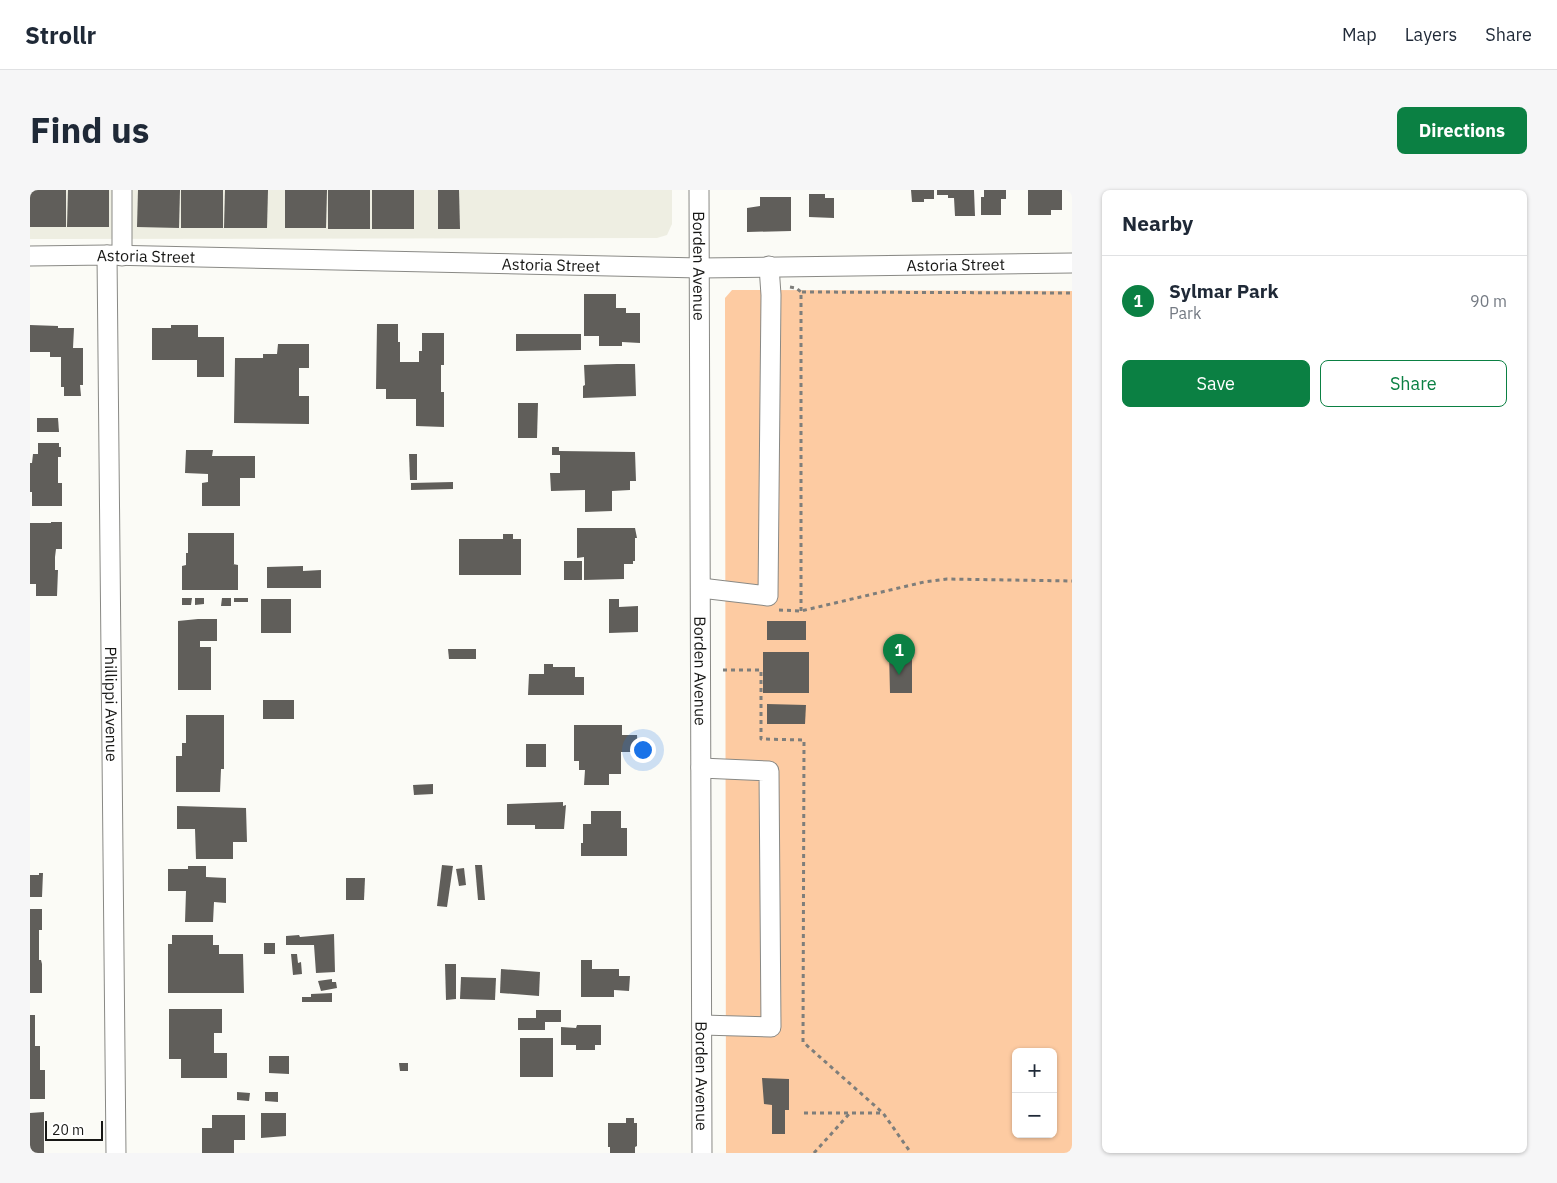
<!DOCTYPE html>
<meta charset="utf-8">
<style>
body{margin:0;font-family:"IBM Plex Sans",sans-serif;background:#f6f6f7;color:#1f2937}
.controls{position:absolute;right:15px;bottom:15px;display:grid;overflow:hidden;border-radius:8px;box-shadow:0 1px 4px #0004}
.controls button{width:45px;height:45px;display:grid;place-items:center;padding:0;border:0;border-bottom:1px solid #e0e1e3;background:#fff;color:#1f2937;font:25px sans-serif}
.scale{position:absolute;left:15px;bottom:12px;width:58px;box-sizing:border-box;padding-left:5px;border:2px solid #171715;border-top:0;font-size:14px;line-height:18px;white-space:nowrap;color:#171715;-webkit-text-stroke:4px #fffffe;paint-order:stroke}
.you{position:absolute;left:612px;top:559px;width:18px;height:18px;margin:-12px;border:4px solid #fff;border-radius:50%;background:#1a73e8;box-shadow:0 0 0 8px #1a73e833}
.badge{display:grid;place-items:center;width:32px;height:32px;border-radius:50%;background:#0b8043;color:#fff;font-size:16px;font-weight:700}
.pin{position:absolute;translate:-50% -41px;filter:drop-shadow(0 1px 2px #0008)}
.pin::after{content:'';position:absolute;top:26px;width:18px;height:15px;background:inherit;clip-path:polygon(0 0,100% 0,50% 100%)}
.list{margin:0;padding:0;list-style:none}
h2{display:flex;justify-content:space-between;align-items:center;height:65px;margin:0;padding:0 20px;font-size:21px}
h2 small{font-size:16px;font-weight:400;color:#747a83}
.list li{display:grid;grid-template-columns:32px 1fr auto;gap:15px;align-items:center;box-sizing:border-box;height:90px;padding:0 20px;border-top:1px solid #e0e1e3}
.list b{display:block;font-size:19px;white-space:nowrap}
.list p{margin:0;font-size:16px;white-space:nowrap;color:#747a83}
.list em{font-size:16px;font-style:normal;color:#747a83}
.actions{display:flex;gap:10px;padding:15px 20px}
.actions a{flex:1;padding:11px 0;border:1px solid #0b8043;border-radius:8px;text-align:center;font-size:18px;color:#0b8043}
.actions .main{background:#0b8043;color:#fff}
.map{position:relative;flex:none;width:1042px;height:963px;overflow:hidden;border-radius:8px}
header{display:flex;align-items:center;gap:30px;box-sizing:border-box;height:70px;padding:0 25px;background:#fff;border-bottom:1px solid #e0e1e3}
header strong{font-size:24px}
nav{display:flex;gap:28px;margin-inline-start:auto;font-size:18px}
.intro{display:flex;align-items:center;justify-content:space-between;box-sizing:border-box;height:120px;padding:0 30px}
h1{margin:0;font-size:35px}
.button{padding:12px 22px;border-radius:8px;background:#0b8043;color:#fff;font-size:18px;font-weight:700}
main{display:flex;gap:30px;padding:0 30px}
aside{flex:1;background:#fff;border-radius:8px;box-shadow:0 1px 4px #0004}
.map>svg:first-child{display:block}
</style>
<header>
<strong>Strollr</strong>
<nav><a>Map</a><a>Layers</a><a>Share</a></nav>
</header>
<div class="intro"><h1>Find us</h1><a class="button">Directions</a></div>
<main>
<div class="map">
<svg width="1042" height="963" viewBox="0 0 1042 963">
<rect width="100%" height="100%" fill="#fbfbf6"/>
<path fill="#eeeee2" d="M0 0H642V34L637 45 627 48 0 49Z"/>
<path fill="#fdcba2" fill-rule="evenodd" d="M702 100 1042 101V963H696L695 108ZM986 862H1023V944H986Z"/>
<g fill="#605e5a">
<rect x="0" y="0" width="36" height="37"/>
<path d="M38 0H79V37H37Z"/>
<path d="M108 0H150L149 38 107 37Z"/>
<rect x="151" y="0" width="42" height="38"/>
<path d="M195 0H238L237 38H194Z"/>
<path d="M255 0H297L296 38H255Z"/>
<rect x="298" y="0" width="42" height="39"/>
<rect x="342" y="0" width="42" height="39"/>
<path d="M408 0H429L430 39H408Z"/>
<path d="M881 0H904V9H894V12H882Z"/>
<path d="M907 0H944L945 26H925L924 8H918V5H907Z"/>
<path d="M954 0H976V9H971V25H951V7H954Z"/>
<path d="M998 0H1032V20H1021V25H998Z"/>
<path d="M779 4H795V8H804V28L779 27Z"/>
<path d="M730 7H761V41L717 42V18L730 16Z"/>
<path d="M554 104H586V118H596V123H610V153L592 152V156H569V146H554Z"/>
<path d="M347 134H368V152H370V172H389V161H392V143H414V175H411V202H414V237L386 236V209H356V199H346Z"/>
<path d="M0 135 28 136V138H44L43 158H53V195H50L51 206H34V197H31V167H20V162H0Z"/>
<path d="M141 135H168V147H194V187H167V170H122V138H141Z"/>
<path d="M486 144H551V160L486 161Z"/>
<path d="M248 154H279V178H269V206H279V234L204 233 205 168H233V164H247Z"/>
<path d="M587 174H605L606 206 553 208V196L555 195 554 175Z"/>
<path d="M488 213H508L507 248H488Z"/>
<path d="M7 228H28L29 242H7Z"/>
<path d="M8 253H29V257H31V267H28V293H32V316H2V302H0V273H2L3 264H8Z"/>
<path d="M522 257H529V261L605 262 606 291H600V300L582 301V321L555 322V300L521 301 520 283H530V265H522Z"/>
<path d="M156 260H183L182 266H225V288H210V316H172V293L178 292V284L155 283Z"/>
<path d="M379 264H387V290H380Z"/>
<path d="M423 292V299L381 300V293Z"/>
<path d="M21 332H32V359H26L25 367V380H28L27 406H6V394H0V333H21Z"/>
<path d="M547 338H605L607 348H605V371H603V374H594V389L554 390V367L547 368Z"/>
<path d="M158 343H204V374H203L208 375V400H152V376L156 375V363H158Z"/>
<path d="M473 344H483V349H491V385H429V349H473Z"/>
<rect x="534" y="371" width="18" height="19"/>
<path d="M273 376V381L291 380V398H237V377Z"/>
<path d="M152 408H162L161 415H152Z"/>
<path d="M165 408H174V414L165 415Z"/>
<path d="M192 408H201V416H191Z"/>
<rect x="204" y="408" width="14" height="4"/>
<rect x="231" y="409" width="30" height="34"/>
<path d="M579 409H589V417L608 416V442L579 443Z"/>
<path d="M168 429H187V451H170V457H181V500H148V431Z"/>
<rect x="737" y="431" width="39" height="19"/>
<path d="M867 448H873V462L882 461V503H860L859 462H867Z"/>
<path d="M418 459H446V469H419Z"/>
<rect x="733" y="462" width="46" height="41"/>
<path d="M514 474H523V477H545V487H554V505H498L499 484H514Z"/>
<rect x="233" y="510" width="31" height="19"/>
<path d="M737 514 776 515 775 534H737Z"/>
<path d="M156 525H194V579H191L190 602H146V566H152V553H156Z"/>
<path d="M544 535H592V545H607L608 562H591V584H579V595H554L555 580H549V571H544Z"/>
<rect x="496" y="554" width="20" height="23"/>
<path d="M403 594V604L384 605 383 595Z"/>
<path d="M533 612V616L536 615 534 639H505V635H477V614Z"/>
<path d="M147 616 216 618 217 652H203V669H166L165 639H147Z"/>
<path d="M561 621H591V638H597V666H551V653H553V634H561Z"/>
<path d="M412 675 423 676 417 717 407 716Z"/>
<path d="M445 675H452L455 710H448Z"/>
<path d="M158 676H176V687L196 688V713L184 712 183 732H155L156 701H138V679H158Z"/>
<path d="M434 678 436 695 429 696 426 679Z"/>
<path d="M9 683H13L12 707H0V685H9Z"/>
<path d="M316 688H335L334 710H316Z"/>
<path d="M0 719H12V740H9V770H11L12 774V803H0Z"/>
<path d="M304 744 305 782 286 783 284 755H256V746L269 745 270 747Z"/>
<path d="M142 745H183V755H189V764H213L214 803H138V754H142Z"/>
<rect x="234" y="753" width="11" height="11"/>
<path d="M261 764H267L268 773 271 772 272 784 263 785Z"/>
<path d="M551 770H562V779H589V786H600L599 801 584 800V807H551Z"/>
<path d="M415 774H426V809L416 810Z"/>
<path d="M471 779 510 782 509 806 470 803Z"/>
<path d="M431 787 466 788 465 810 430 809Z"/>
<path d="M302 789V792H306L307 798 291 801 288 791Z"/>
<path d="M302 803V812H272V807H281V804Z"/>
<path d="M139 819H192V843H184V863H197V888H151V869H139Z"/>
<path d="M506 820H531V832H515V840H488V828H506Z"/>
<path d="M0 825H5V856H10V880H15V909H0Z"/>
<path d="M547 835H571V855H565V860H546V855H531V837L546 838Z"/>
<rect x="490" y="848" width="33" height="39"/>
<path d="M239 866H259V884L239 883Z"/>
<path d="M369 873H378V881H370Z"/>
<path d="M732 888 759 889V920H755V944H742V915L734 914Z"/>
<path d="M207 902 220 903 219 911 207 910Z"/>
<path d="M235 902H248V912L235 911Z"/>
<path d="M14 922V963H0V923Z"/>
<path d="M231 923H256V946L231 948Z"/>
<path d="M182 925H215V950H204V963H172V938H182Z"/>
<path d="M596 928H604V933H607V956L605 957V963H580V957H578V933H596Z"/>
</g>
<g fill="none" stroke-linecap="round" stroke-linejoin="round">
<g stroke="#898985" stroke-width="21">
<g id="minor">
<path d="M92 0V66"/>
<path id="s1" d="M669 0 672 963"/>
<path id="s2" d="M77 65 86 963"/>
<path id="s3" d="M0 66 77 65 670 78 1042 73"/>
<path d="M671 398 738 406 741 105 739 76"/>
<path d="M671 578 739 581 741 837 672 835"/>
</g>
</g>
<g stroke="#7e7e7b" stroke-width="3" stroke-dasharray="4 4" stroke-linecap="butt">
<path d="M760 97 766 98 771 102"/>
<path d="M749 420 771 421 894 392 917 389 1042 391"/>
<path d="M771 421V102L1042 103"/>
<path d="M693 480H731V549L774 550 773 852 853 923 881 963"/>
<path d="M774 923H852"/>
<path d="M784 963 820 923"/>
</g>
<use href="#minor" stroke="#fff" stroke-width="19"/>
</g>
<g text-anchor="middle" stroke-width="5" stroke-linejoin="round" paint-order="stroke">
<g font-size="16" fill="#171715" stroke="#fffffe">
<text dy="6" stroke="none"><textPath href="#s3" startOffset="116">Astoria Street</textPath></text>
<text dy="6" stroke="none"><textPath href="#s3" startOffset="926">Astoria Street</textPath></text>
<text dy="6" stroke="none"><textPath href="#s3" startOffset="521">Astoria Street</textPath></text>
<text dy="6" stroke="none"><textPath href="#s1" startOffset="76">Borden Avenue</textPath></text>
<text dy="6" stroke="none"><textPath href="#s1" startOffset="481">Borden Avenue</textPath></text>
<text dy="6" stroke="none"><textPath href="#s2" startOffset="449">Phillippi Avenue</textPath></text>
<text dy="6" stroke="none"><textPath href="#s1" startOffset="886">Borden Avenue</textPath></text>
</g>
</g>
</svg>
<div class="controls">
<button>+</button>
<button>−</button>
</div>
<div class="scale">20 m</div>
<div class="you"></div>
<div class="pin badge" style="left:869px;top:485px">1</div>
</div>
<aside>
<h2>Nearby<small></small></h2>
<ul class="list">
<li><span class="badge">1</span><div><b>Sylmar Park</b><p>Park</p></div><em>90 m</em></li>
</ul>
<div class="actions"><a class="main">Save</a><a>Share</a></div>
</aside>
</main>
